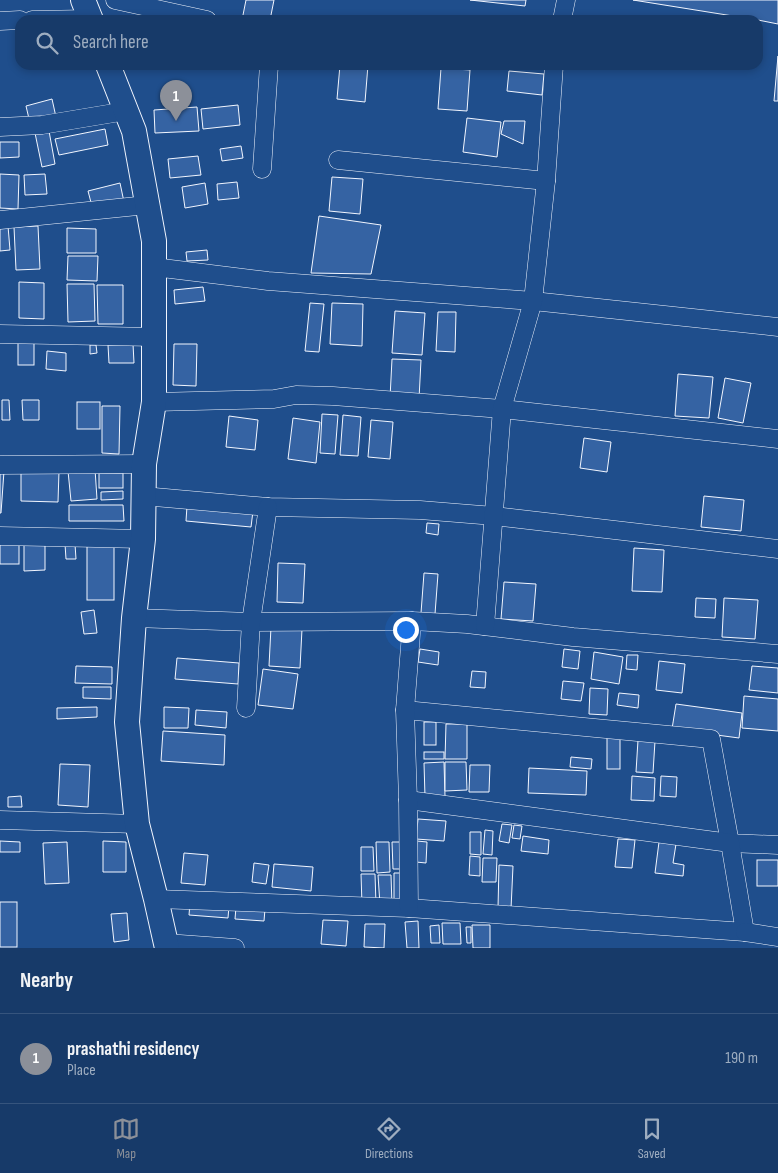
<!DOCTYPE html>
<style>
body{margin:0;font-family:"Sofia Sans Condensed",sans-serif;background:#20416f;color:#f1f3f6}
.you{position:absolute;left:405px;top:629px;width:18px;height:18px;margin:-12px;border:4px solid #fff;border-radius:50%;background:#1a73e8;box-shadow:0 0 0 8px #1a73e833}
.badge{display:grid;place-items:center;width:32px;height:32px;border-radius:50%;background:#8c9099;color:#fff;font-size:16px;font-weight:700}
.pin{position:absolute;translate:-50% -41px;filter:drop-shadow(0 1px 2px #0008)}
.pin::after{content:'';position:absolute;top:26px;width:18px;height:15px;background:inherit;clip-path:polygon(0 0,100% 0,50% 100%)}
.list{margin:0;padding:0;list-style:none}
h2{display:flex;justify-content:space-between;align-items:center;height:65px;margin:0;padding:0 20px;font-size:21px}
h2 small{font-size:16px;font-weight:400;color:#9eadc0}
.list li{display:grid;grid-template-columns:32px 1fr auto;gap:15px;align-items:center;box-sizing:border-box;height:90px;padding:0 20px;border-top:1px solid #36547d}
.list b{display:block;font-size:19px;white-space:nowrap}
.list p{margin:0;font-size:16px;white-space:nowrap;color:#9eadc0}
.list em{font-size:16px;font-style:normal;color:#9eadc0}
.icon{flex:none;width:28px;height:28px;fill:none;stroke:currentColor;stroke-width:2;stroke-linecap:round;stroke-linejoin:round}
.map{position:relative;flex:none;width:778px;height:948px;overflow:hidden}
.search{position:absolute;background:#173a69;box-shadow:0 2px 8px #0003;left:15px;right:15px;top:15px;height:55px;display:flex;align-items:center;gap:12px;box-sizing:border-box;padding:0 18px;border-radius:15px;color:#9eadc0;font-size:19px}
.sheet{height:155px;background:#173a69}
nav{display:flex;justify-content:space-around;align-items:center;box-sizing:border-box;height:70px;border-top:1px solid #36547d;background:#173a69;font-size:14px;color:#9eadc0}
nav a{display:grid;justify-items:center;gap:2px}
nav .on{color:#8c9099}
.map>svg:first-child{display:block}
</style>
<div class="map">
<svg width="778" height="948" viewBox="0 0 778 948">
<rect width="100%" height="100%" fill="#1f4e8c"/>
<g fill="#3563a3" stroke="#f2f6ff">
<path d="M246 0H274L270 20H242Z"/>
<path d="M470 0H526L525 6Z"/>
<path d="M633 0H778V24L758 20Z"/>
<path d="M588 18H601V20H587Z"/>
<path d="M778 56V101H774Z"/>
<path d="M340 65H368L365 102 337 99Z"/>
<path d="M441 68 470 70 467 111 438 109Z"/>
<path d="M509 71 544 74 542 95 507 91Z"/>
<path d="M52 99 56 117 30 123 26 106Z"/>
<path d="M238 105 240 125 203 129 201 109Z"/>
<path d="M197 107 199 131 155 133 154 110Z"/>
<path d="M467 118 501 122 497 157 463 152Z"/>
<path d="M504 121H525L523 144 501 134Z"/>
<path d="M105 129 108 145 59 155 55 139Z"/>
<path d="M49 131 55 164 42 167 35 133Z"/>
<path d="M0 142H19V157L0 158Z"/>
<path d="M241 146 243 158 222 161 220 149Z"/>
<path d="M198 156 201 175 170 178 168 159Z"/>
<path d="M0 174 19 175 18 209 0 208Z"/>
<path d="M45 174 47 194 25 195 24 175Z"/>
<path d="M332 177 363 179 360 214 329 211Z"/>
<path d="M237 182 239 198 218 200 217 184Z"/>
<path d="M120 183 124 202 93 210 88 191Z"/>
<path d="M205 183 208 204 185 208 182 187Z"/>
<path d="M319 216 381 225 371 274 311 273Z"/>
<path d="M0 226H8L10 250 0 251Z"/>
<path d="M38 226 40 269 16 270 14 227Z"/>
<path d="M67 228 96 229V253H67Z"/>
<path d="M207 250 208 260 187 261 186 252Z"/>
<path d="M68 256H98L97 281 67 280Z"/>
<path d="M19 282 44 283V319L19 318Z"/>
<path d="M67 284H94L95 321 68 322Z"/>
<path d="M97 285H123V324H98Z"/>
<path d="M203 287 205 301 175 304 174 290Z"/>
<path d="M310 303 324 304 319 352 305 351Z"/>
<path d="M332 303 363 304 362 346 330 344Z"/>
<path d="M395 311 425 313 422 355 392 353Z"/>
<path d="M438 312H456L455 352 436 351Z"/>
<rect x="18" y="341" width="16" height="24"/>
<path d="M133 344 134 363H109L108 345Z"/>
<path d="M174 344H197L196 386 173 385Z"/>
<path d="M90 345H96L97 353 90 354Z"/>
<path d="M47 351 66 353V371L46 369Z"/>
<path d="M392 359 421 360 419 399 390 398Z"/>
<path d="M678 374 713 377 709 418 675 416Z"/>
<path d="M725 378 751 383 743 423 718 418Z"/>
<path d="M2 400H9L10 420H2Z"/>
<path d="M22 400H39V420H23Z"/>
<rect x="77" y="402" width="23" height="27"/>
<path d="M102 406H120L119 454 102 453Z"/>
<path d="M322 414 338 415 335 454 320 453Z"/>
<path d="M343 415 361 417 358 456 340 455Z"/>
<path d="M229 416 258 420 255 450 226 447Z"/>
<path d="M293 418 320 422 316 463 288 459Z"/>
<path d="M371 420 393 422 390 459 368 457Z"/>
<path d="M584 438 611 442 607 472 580 468Z"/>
<path d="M95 469 97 499 71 501 68 471Z"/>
<path d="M21 470 59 471 58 502 21 501Z"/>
<path d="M0 471H4L1 513H0Z"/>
<rect x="99" y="473" width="24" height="15"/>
<path d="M123 491V499L101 500V492Z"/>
<path d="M704 496 744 500 741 531 701 527Z"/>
<path d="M69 505H123L124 521H69Z"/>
<path d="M187 506 253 511 251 527 186 521Z"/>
<path d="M427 523 439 524 438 535 426 533Z"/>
<path d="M45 543V570L24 571V544Z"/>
<rect x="0" y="544" width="19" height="20"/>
<path d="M65 544H75L76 559H66Z"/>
<rect x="87" y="544" width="27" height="56"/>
<path d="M634 548 664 550 662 592 632 591Z"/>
<path d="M278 563 305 564 303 603 277 602Z"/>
<path d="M424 573 438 574 435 614 421 613Z"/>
<path d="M504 582 536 584 533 621 501 619Z"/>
<path d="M696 598 716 599 715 618 695 617Z"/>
<path d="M724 598 758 600 755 639 722 637Z"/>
<path d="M94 610 97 633 84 634 81 612Z"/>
<path d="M271 627 302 629 300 668 269 666Z"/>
<path d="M420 649 439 652 438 665 418 662Z"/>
<path d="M564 649 580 651 578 669 562 667Z"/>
<path d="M594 652 623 657 619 684 591 679Z"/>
<path d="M627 655H638L637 670 626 669Z"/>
<path d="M177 658 239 663 238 684 175 679Z"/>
<path d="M659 661 685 664 682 693 656 690Z"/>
<path d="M76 666 112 667V684L75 683Z"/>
<path d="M752 666 778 668V693L749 690Z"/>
<path d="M263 669 298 674 293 709 258 705Z"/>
<path d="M472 671 486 672 485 688 470 687Z"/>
<path d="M563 681 584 683 581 701 561 699Z"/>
<path d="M83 687H111V699L83 698Z"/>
<path d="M590 688 608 689 607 715 589 714Z"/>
<path d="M619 693 639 695 638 708 617 705Z"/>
<path d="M744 696 778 699V731L742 728Z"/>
<path d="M676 704 742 713 739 738 672 729Z"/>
<path d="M97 707V717L57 719V708Z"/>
<path d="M164 707 189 708 188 728H164Z"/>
<path d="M196 710 227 712 226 728 195 725Z"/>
<rect x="424" y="722" width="12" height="23"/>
<path d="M446 724H467V759H445Z"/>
<path d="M163 731 225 735 224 765 161 761Z"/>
<rect x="607" y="736" width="13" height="33"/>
<path d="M638 740 655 741 653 773 636 772Z"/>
<rect x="424" y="752" width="20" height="7"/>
<path d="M571 757 592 759 591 769 570 767Z"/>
<path d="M444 762 445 796 425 797 424 763Z"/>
<path d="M445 762H466L467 790 445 791Z"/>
<path d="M60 764 90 765 88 807 58 805Z"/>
<path d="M470 765H490L489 792H469Z"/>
<path d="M529 768 587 771 586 795 528 793Z"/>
<path d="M632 776 655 778 654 801 631 800Z"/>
<path d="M661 776 677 777 676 797 660 796Z"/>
<path d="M21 796 22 807H8V797Z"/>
<path d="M418 819 446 821 444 841 416 839Z"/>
<path d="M502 824 512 825 509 843 499 841Z"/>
<path d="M514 825 522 826 520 839 512 838Z"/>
<path d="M485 830 493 831 492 855 483 854Z"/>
<path d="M470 832H481V855L470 854Z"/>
<path d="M523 836 549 840 548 854 521 851Z"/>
<path d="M618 839 635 840 632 868 615 867Z"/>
<path d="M0 841 20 842V852H0Z"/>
<path d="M103 841 126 842V872H103Z"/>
<path d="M417 841 427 842 426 863 416 862Z"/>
<path d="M67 842 69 883 45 884 43 843Z"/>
<path d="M376 842H389L390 872 377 873Z"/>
<path d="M392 842H404L405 869H393Z"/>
<path d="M659 842 676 844 673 863 684 865 683 876 655 873Z"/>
<path d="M361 847H373L374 871H361Z"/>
<path d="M184 853 208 855 205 885 181 883Z"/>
<path d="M470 856 480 857V876L469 875Z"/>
<path d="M483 858H497L496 882H482Z"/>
<rect x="757" y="860" width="21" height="26"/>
<path d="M254 863 269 865 266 884 252 882Z"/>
<path d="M274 864 313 867 311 891 272 887Z"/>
<path d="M499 865 513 866 511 909 498 908Z"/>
<path d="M394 873H403L404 903H394Z"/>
<path d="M361 874H375L376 904 362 905Z"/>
<path d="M378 875H391L392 905H380Z"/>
<rect x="0" y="902" width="17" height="45"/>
<path d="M190 903 229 906 228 918 189 915Z"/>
<path d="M236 907 265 909 264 921 235 919Z"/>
<path d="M127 913 129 940 114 942 111 914Z"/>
<path d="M323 920 348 921 346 946 321 944Z"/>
<path d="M418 921 419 948H407L405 922Z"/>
<path d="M442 923H460L461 944H443Z"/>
<path d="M365 924H385L384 948 364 947Z"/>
<path d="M439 925 440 943H431L430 926Z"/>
<path d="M472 925H490V948H473Z"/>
<path d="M466 927H471V943H467Z"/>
</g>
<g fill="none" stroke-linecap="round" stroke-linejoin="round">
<g stroke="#f2f6ff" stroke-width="19">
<g id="street">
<path d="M115 0 207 20"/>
<path d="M32 20 90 19"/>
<path d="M562 20 566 0"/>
<path d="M0 21 20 20"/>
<path d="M0 127 42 125 126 111"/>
<path d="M338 160 546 181"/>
<path d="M262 169 269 65"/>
<path d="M0 220 147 205"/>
<path d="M154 267 268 281 533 301 778 327"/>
<path d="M0 334 154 337"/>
<path d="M154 402 274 399 296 395 333 396 502 409 778 439"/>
<path d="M0 465 144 464"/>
<path d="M143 496 268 507 420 510 494 516 778 549"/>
<path d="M0 536 143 539"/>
<path d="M134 618 251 622 412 621 467 624 573 637 778 654"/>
<path d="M485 626 502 409 533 301 546 181 554 65"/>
<path d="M246 708 251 622 268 507"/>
<path d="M405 710 711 739 730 843 778 845"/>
<path d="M0 820 137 824"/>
<path d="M156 899 409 908 745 932 730 843 408 800"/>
<path d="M409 908 408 800 405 710 412 621"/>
<path d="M745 932 778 937"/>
<path d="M166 943 235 948"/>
</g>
</g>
<g stroke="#f2f6ff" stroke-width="26">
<g id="secondary">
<path d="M83 0 91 20"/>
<path d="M108 65 134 131 154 241V402L144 464 143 539 134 618 127 722 137 824 156 899 167 948"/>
</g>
</g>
<use href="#street" stroke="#1f4e8c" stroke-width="18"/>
<use href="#secondary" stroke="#1f4e8c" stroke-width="24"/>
</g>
</svg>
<div class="you"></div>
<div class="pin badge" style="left:176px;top:121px">1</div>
<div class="search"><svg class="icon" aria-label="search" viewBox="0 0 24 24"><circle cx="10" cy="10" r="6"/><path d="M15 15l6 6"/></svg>Search here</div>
</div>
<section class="sheet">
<h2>Nearby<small></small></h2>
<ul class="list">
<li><span class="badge">1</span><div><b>prashathi residency</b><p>Place</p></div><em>190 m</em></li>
</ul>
</section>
<nav>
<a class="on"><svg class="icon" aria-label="map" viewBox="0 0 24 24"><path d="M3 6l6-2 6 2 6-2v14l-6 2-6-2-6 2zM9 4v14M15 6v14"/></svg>Map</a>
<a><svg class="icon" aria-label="directions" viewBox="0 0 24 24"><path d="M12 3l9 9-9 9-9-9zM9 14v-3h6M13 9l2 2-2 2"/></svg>Directions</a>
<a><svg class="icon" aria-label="saved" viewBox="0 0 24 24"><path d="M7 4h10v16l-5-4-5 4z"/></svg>Saved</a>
</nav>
